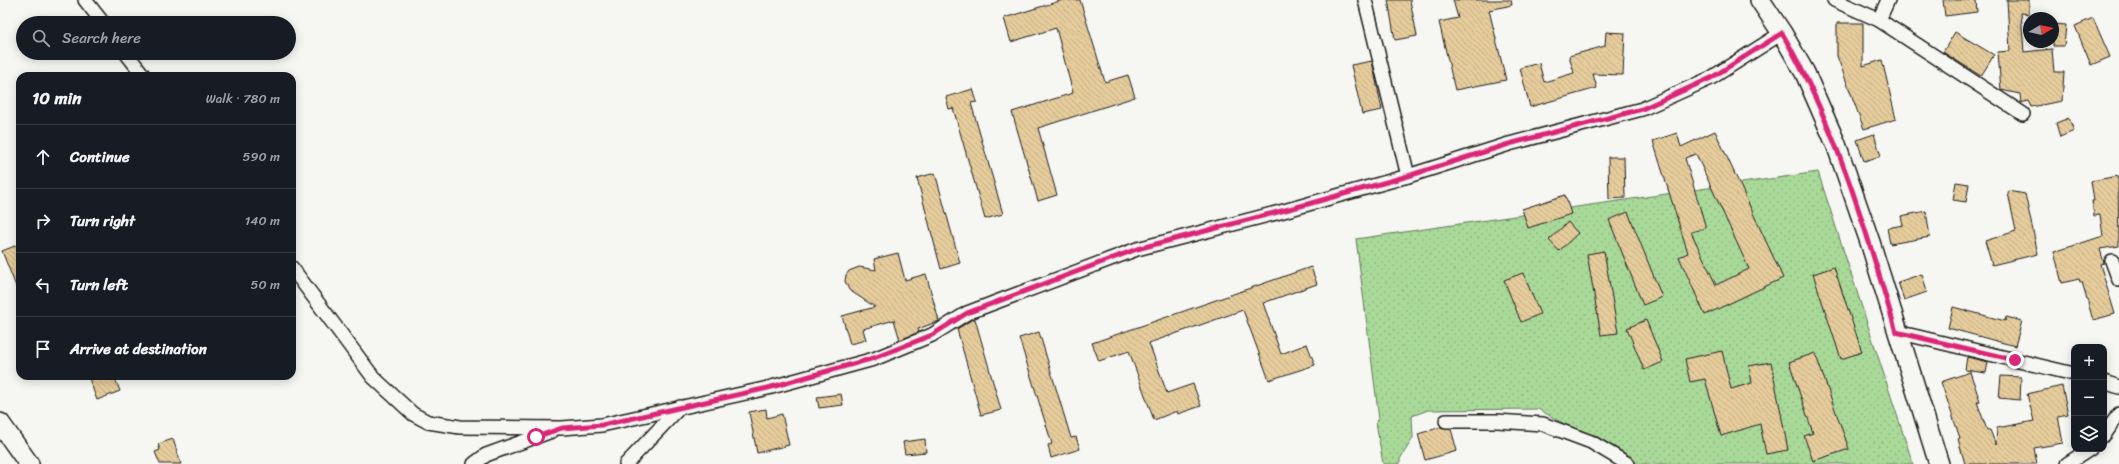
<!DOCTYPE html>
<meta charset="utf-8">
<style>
body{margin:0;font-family:Sriracha,sans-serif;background:#20242c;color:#f1f3f6}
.controls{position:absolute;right:12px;bottom:12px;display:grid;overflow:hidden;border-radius:8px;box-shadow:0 2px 10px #0003}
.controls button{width:36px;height:36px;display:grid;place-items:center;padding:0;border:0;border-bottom:1px solid #363941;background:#171b24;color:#f1f3f6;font:20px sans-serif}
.compass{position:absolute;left:2023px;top:12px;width:36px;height:36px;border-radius:50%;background:#171b24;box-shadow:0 2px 10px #0003;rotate:81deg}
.stop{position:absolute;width:12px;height:12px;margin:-9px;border:3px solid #db2777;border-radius:50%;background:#fff}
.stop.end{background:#db2777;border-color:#fff;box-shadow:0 1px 4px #0008}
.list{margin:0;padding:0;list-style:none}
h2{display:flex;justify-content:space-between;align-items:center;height:52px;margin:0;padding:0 16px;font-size:17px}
h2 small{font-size:13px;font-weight:400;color:#9ea1a6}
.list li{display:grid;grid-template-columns:26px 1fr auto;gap:12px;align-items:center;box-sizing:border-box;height:64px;padding:0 16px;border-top:1px solid #363941}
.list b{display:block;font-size:15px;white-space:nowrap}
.list em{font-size:13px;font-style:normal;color:#9ea1a6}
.icon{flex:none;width:22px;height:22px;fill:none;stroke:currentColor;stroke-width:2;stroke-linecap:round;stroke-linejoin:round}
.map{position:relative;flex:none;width:2119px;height:464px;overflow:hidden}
.search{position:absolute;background:#171b24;box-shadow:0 2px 10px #0003;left:16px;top:16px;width:280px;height:44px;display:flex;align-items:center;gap:10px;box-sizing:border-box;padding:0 14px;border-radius:22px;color:#9ea1a6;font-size:15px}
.panel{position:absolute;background:#171b24;box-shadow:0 2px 10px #0003;left:16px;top:72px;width:280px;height:308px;border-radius:12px}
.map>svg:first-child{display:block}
</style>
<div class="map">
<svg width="2119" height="464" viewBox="0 0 2119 464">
<defs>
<pattern id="grass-dots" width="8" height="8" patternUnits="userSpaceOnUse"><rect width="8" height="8" fill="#a9d999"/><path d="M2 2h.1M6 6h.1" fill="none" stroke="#91ba83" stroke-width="1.8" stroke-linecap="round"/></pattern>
<pattern id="building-back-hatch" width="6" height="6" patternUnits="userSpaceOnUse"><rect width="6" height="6" fill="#e6cc9c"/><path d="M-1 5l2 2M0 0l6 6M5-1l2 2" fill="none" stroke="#c5af86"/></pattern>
</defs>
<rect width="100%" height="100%" fill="#f6f6f2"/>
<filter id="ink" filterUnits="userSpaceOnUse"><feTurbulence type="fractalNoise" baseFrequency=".025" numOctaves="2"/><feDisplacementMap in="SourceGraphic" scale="8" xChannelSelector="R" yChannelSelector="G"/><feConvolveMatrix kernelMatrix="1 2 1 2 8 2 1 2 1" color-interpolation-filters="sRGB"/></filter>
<g filter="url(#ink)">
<path fill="url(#grass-dots)" stroke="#627a5a" d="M1818 172 1913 464H1634L1538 409 1428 410 1412 416 1413 438 1400 459V464H1383L1376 422 1379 419 1356 239Z"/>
<g fill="url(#building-back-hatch)" stroke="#1c1c1c" fill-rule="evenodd">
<path d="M1063 0H1080L1105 82 1128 75 1135 97 1038 128 1057 195 1038 201 1012 112 1073 93 1056 28 1011 42 1004 18Z"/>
<path d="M1388 0H1410L1417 36 1395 40Z"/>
<path d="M1453 0H1511L1512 5 1489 10 1506 80 1455 90 1439 22 1458 18Z"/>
<path d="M1943 0H1976L1977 12 1945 16Z"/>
<path d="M2007 0H2029V14L2021 13 2024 52 2052 49 2054 72H2064L2062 101 2031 107 2028 101 2021 103 2020 94 2001 90 1998 52 2010 51Z"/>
<path d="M2093 18 2110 57 2091 65 2075 26Z"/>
<path d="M1837 23H1863V66L1882 60 1896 119 1864 129 1837 56Z"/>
<path d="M2053 24 2066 25 2064 46H2053Z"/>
<path d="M1606 32 1625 33 1623 75 1593 74 1597 88 1530 107 1520 68 1539 63 1544 82 1574 73 1569 56 1605 46Z"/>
<path d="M1955 32 1994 55 1981 76 1943 52Z"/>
<path d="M1372 61 1382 110 1362 114 1351 65Z"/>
<path d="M973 89 977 102 971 103 1003 214 985 219 953 108 949 109 946 97Z"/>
<path d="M2069 118 2074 131 2060 137 2056 123Z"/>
<path d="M1715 131 1783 278 1705 315 1679 257 1688 253 1653 141 1677 133 1681 147ZM1696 154 1749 269 1716 285 1691 232 1706 228 1685 158Z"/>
<path d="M1874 134 1881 156 1864 161 1857 140Z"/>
<path d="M1608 157H1624L1625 198 1609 199Z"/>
<path d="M935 173 960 263 941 269 917 178Z"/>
<path d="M2118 176 2119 246 2100 249 2104 263 2100 264 2115 314 2093 320 2082 282H2080L2079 279 2062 283 2054 252 2103 236 2100 215 2094 216 2092 201H2094L2091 181Z"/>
<path d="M1956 182 1969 184 1966 202 1953 200Z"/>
<path d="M2009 191 2025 194 2038 254 1992 265 1985 241 2016 231 2008 193Z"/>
<path d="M1565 195 1571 214 1528 228 1522 209Z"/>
<path d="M1926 211 1930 237 1890 244 1887 228 1903 225 1901 216Z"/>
<path d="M1628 212 1662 297 1643 305 1609 220Z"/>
<path d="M1568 222 1578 233 1559 251 1549 240Z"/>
<path d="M20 244V294H19L2 251Z"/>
<path d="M1604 251 1618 333 1601 335 1587 254Z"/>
<path d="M898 253 905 280 926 274 939 321 918 329 919 332 900 340 894 320 863 329 866 340 850 344 842 316 875 307 849 290 845 281 846 275 849 271 859 267 876 270 874 259Z"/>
<path d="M1311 267 1317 284 1263 303 1281 354 1307 344 1315 365 1269 380 1243 310 1149 343 1167 393 1193 384 1201 406 1178 414 1177 411 1154 420 1129 351 1099 361 1092 343Z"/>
<path d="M1834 267 1862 352 1841 359 1813 274Z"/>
<path d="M1523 273 1540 314 1521 322 1504 280Z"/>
<path d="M1922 274 1927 292 1904 300 1898 282Z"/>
<path d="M1953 307 2005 321 2006 317 2022 321 2015 346 1948 328Z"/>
<path d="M973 319H975L1001 410 981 415 957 329Z"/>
<path d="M1646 320 1663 362 1644 370 1627 328Z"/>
<path d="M1039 332 1071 438 1076 437 1080 449 1051 458 1048 445 1052 444 1019 338Z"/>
<path d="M1722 351 1731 389 1752 383 1749 366 1771 362 1788 450 1766 454 1760 424 1721 436 1705 379 1690 382 1685 359Z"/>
<path d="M1815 353 1849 449 1813 461 1804 436 1813 433 1789 362Z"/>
<path d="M1967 357 1988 362 1986 373 1965 370Z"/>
<path d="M1970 372 1980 401 1977 402 1987 430H1990L1996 445 1997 428 2034 421 2027 394 2062 386 2068 414 2058 416 2063 443 2034 448 2037 464H1965L1958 439 1960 438 1941 382Z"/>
<path d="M88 376H114L120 391 97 400Z"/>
<path d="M2001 376 2021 377 2020 400 1999 398Z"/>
<path d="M841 394 843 405 819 408 817 397Z"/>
<path d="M766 409 767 418 782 414 789 445 757 453 749 412Z"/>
<path d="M1441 427 1451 429 1457 451 1425 460 1418 434Z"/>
<path d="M173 439 181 464H160L155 452 160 450 158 444Z"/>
<path d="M925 439 926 452 905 454 903 442Z"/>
</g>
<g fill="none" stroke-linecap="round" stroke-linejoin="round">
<g stroke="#1c1c1c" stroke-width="16">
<g id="street">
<path d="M85 0 103 23"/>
<path d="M1365 0 1408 176"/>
<path d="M1834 0 1879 20 2023 114"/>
<path d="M1879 20 1888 0"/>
<path d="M126 53 144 76"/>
<path d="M2112 261 2119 280"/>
<path d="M292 268 373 377 413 414 428 422 460 427 562 428 602 425 768 388 874 359 932 335 967 313 1137 249 1280 212 1408 176 1509 144 1642 109 1711 78 1782 33"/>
<path d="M1897 332 2074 374"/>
<path d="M2104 382 2119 387"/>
<path d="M1446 421H1497L1543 424 1591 442 1628 464"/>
<path d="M2104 435 2119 414"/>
<path d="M474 464 486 455 552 431"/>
<path d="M626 464 680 407"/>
<path d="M2067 464 2090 449"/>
</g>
</g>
<g stroke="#1c1c1c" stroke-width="22">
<g id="secondary">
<path d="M1760 0 1782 33 1805 73 1836 144 1870 242 1939 464"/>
<path d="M0 423 29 464"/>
</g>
</g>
<use href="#street" stroke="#f6f6f2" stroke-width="13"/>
<use href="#secondary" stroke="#f6f6f2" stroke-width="19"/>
</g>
</g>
<g fill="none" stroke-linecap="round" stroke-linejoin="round" filter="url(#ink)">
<path stroke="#db2777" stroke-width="5" d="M536 437 562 428 602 425 768 388 874 358 932 335 967 313 1137 249 1308 204 1408 176 1509 144 1642 109 1711 78 1782 33C1836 126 1866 229 1896 332L2015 360"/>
</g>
</svg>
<div class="controls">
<button>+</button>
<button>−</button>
<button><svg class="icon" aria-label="layers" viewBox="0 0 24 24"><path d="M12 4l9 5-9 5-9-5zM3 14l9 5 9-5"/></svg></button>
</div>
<svg class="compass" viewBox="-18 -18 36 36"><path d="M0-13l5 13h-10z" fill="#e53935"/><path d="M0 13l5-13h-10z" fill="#9ea1a6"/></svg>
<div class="stop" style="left:536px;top:437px"></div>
<div class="stop end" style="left:2015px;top:360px"></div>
<div class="search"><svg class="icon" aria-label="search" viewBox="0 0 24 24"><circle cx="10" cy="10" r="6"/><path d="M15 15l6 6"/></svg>Search here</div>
<section class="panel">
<h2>10 min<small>Walk · 780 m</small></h2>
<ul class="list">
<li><svg class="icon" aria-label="ahead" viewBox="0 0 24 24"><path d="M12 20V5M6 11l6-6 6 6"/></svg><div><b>Continue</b></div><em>590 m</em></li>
<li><svg class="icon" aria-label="right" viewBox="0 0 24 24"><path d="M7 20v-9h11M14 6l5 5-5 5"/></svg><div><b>Turn right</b></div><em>140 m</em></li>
<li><svg class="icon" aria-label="left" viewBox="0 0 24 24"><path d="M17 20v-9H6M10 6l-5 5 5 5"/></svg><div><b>Turn left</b></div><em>50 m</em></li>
<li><svg class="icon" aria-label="arrive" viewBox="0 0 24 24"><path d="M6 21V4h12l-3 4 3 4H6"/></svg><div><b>Arrive at destination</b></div></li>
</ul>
</section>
</div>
